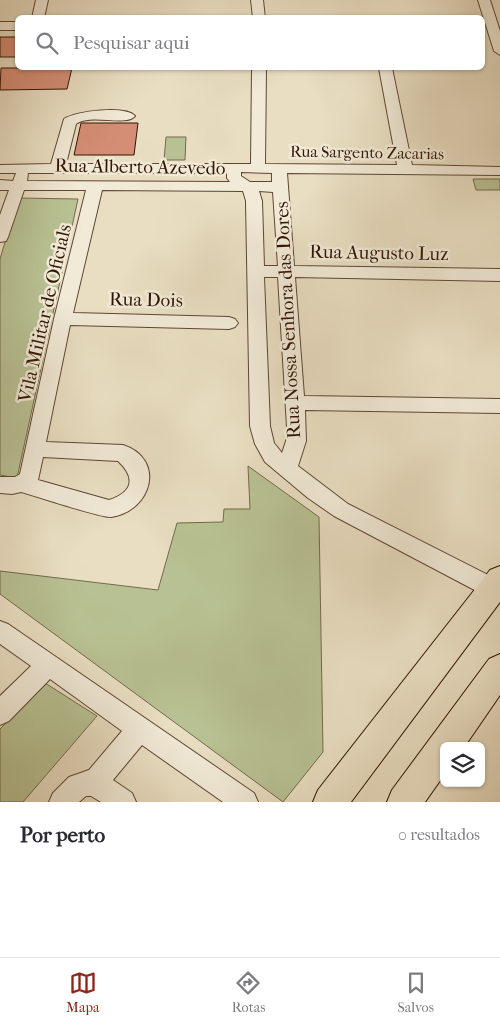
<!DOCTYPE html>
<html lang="pt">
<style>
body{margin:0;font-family:"IM FELL French Canon",serif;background:#f7f7f7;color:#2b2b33}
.controls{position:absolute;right:15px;bottom:15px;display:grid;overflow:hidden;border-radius:8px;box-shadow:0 1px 4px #0004}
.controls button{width:45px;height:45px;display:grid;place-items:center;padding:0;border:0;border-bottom:1px solid #e1e1e2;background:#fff;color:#2b2b33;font:25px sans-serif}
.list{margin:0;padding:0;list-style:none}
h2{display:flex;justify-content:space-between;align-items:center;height:65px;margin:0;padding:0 20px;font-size:21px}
h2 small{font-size:16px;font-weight:400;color:#7c7c81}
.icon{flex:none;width:28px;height:28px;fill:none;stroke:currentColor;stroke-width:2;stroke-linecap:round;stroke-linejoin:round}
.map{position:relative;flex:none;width:500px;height:802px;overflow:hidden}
.search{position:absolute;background:#fff;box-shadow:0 1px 4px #0004;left:15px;right:15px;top:15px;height:55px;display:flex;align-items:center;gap:12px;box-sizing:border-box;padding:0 18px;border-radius:8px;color:#7c7c81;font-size:19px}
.sheet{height:155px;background:#fff}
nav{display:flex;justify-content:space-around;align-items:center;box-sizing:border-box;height:70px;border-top:1px solid #e1e1e2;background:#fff;font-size:14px;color:#7c7c81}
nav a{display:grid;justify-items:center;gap:2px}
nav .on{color:#8f2418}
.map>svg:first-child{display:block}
</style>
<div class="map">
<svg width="500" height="802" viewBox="0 0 500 802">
<rect width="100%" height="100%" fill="#e9dec2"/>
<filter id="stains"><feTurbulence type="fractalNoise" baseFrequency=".004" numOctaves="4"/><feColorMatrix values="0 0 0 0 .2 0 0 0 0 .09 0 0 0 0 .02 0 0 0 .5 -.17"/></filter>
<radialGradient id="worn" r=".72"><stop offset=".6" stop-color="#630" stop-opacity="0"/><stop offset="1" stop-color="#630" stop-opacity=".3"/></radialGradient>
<g fill="#b8c193" stroke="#756a4c">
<path d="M166 137H186L185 160H164Z"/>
<path d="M473 179H500V190H476Z"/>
<path d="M18 198 78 199 17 478 0 475V259Z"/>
<path d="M248 466 319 517 323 752 283 802 0 594V571L158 590 177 523 223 522 224 509H250Z"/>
<path d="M45 683 97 716 23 802H0V729Z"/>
</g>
<g fill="#d58e76" stroke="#321404">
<rect x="0" y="37" width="18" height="20"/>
<path d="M1 68H72L67 89 0 90Z"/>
<path d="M81 123H138L134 155H74Z"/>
</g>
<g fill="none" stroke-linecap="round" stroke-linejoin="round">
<g stroke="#604634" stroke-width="2">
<g id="minor">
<path d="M36 0H48L44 18H32Z"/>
<path d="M251 0H263L265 18H253Z"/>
<path d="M478 0H490L500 31V55L494 51Z"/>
<rect x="0" y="22" width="18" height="8"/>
<path d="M252 68H266L265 164 397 165 379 68H392L412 165 500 167V175L287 173 294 266 500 269V281L295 277 304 396 500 399V413L305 410 306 441 298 466 348 504 500 581V595L492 598 484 595 334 516 308 498 265 462 255 444 250 426 246 201 243 191 102 190 73 313 229 317 235 319 238 323 235 327 229 329 70 325 46 442 123 445C166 459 152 511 111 517 101 518 36 496 21 492L12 494 0 493V477H15L20 474 54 319 86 190H24L8 237 6 241 0 242V215L9 190H0V180L13 181 16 173H0V165L51 164 64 119C75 111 126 105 135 116 126 127 91 113 76 124L66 164H251ZM241 172 272 173V182H250L241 176ZM28 173H227V178L230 182 27 181ZM259 191 273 192 278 266H264L262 201ZM264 277H278L287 427 286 441 282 453 274 443 270 426ZM43 457 118 461C136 478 133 492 109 500L38 480Z"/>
<path d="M0 621 8 624 254 793 258 802H223L142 745 113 780 132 793 136 802H101L91 796H86L79 802H49L53 793 69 777 89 770 122 731 50 679 9 721 0 725V696L31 666 0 644Z"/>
</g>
</g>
<g stroke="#321404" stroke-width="2">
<g id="major">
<path d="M500 566V602L351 802H313L318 790 490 570Z"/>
<path d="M500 654V695L465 746H444V775L425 802H387L392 790 489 659Z"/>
</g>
</g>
<use href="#minor" fill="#f1ead7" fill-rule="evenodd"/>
<use href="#major" fill="#e9dec2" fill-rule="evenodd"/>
</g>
<g text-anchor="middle" stroke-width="5" stroke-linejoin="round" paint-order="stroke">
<g font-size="16" fill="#321404" stroke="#f1ead7">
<text transform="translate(367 152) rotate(1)" y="6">Rua Sargento Zacarias</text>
</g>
<g font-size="19" fill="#321404" stroke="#f1ead7">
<text transform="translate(140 166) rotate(1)" y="7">Rua Alberto Azevedo</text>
<text transform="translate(379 252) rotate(1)" y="7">Rua Augusto Luz</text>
<text transform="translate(146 299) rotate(1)" y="7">Rua Dois</text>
<text transform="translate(44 313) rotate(-77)" y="7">Vila Militar de Oficials</text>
<text transform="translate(287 320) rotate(-93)" y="7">Rua Nossa Senhora das Dores</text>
</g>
</g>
<rect width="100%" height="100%" filter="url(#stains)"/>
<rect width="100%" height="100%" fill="url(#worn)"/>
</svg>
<div class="controls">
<button><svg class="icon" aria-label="layers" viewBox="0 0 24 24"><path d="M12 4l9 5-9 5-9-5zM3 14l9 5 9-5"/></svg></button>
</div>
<div class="search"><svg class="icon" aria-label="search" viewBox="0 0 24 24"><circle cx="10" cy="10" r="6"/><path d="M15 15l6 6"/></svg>Pesquisar aqui</div>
</div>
<section class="sheet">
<h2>Por perto<small>0 resultados</small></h2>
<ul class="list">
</ul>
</section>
<nav>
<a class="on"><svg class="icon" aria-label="map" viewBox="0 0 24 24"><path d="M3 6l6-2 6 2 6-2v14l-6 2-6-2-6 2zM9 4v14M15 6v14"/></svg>Mapa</a>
<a><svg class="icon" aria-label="directions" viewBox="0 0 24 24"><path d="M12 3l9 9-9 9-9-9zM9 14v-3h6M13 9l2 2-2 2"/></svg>Rotas</a>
<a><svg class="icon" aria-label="saved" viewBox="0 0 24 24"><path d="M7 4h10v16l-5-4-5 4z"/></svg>Salvos</a>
</nav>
